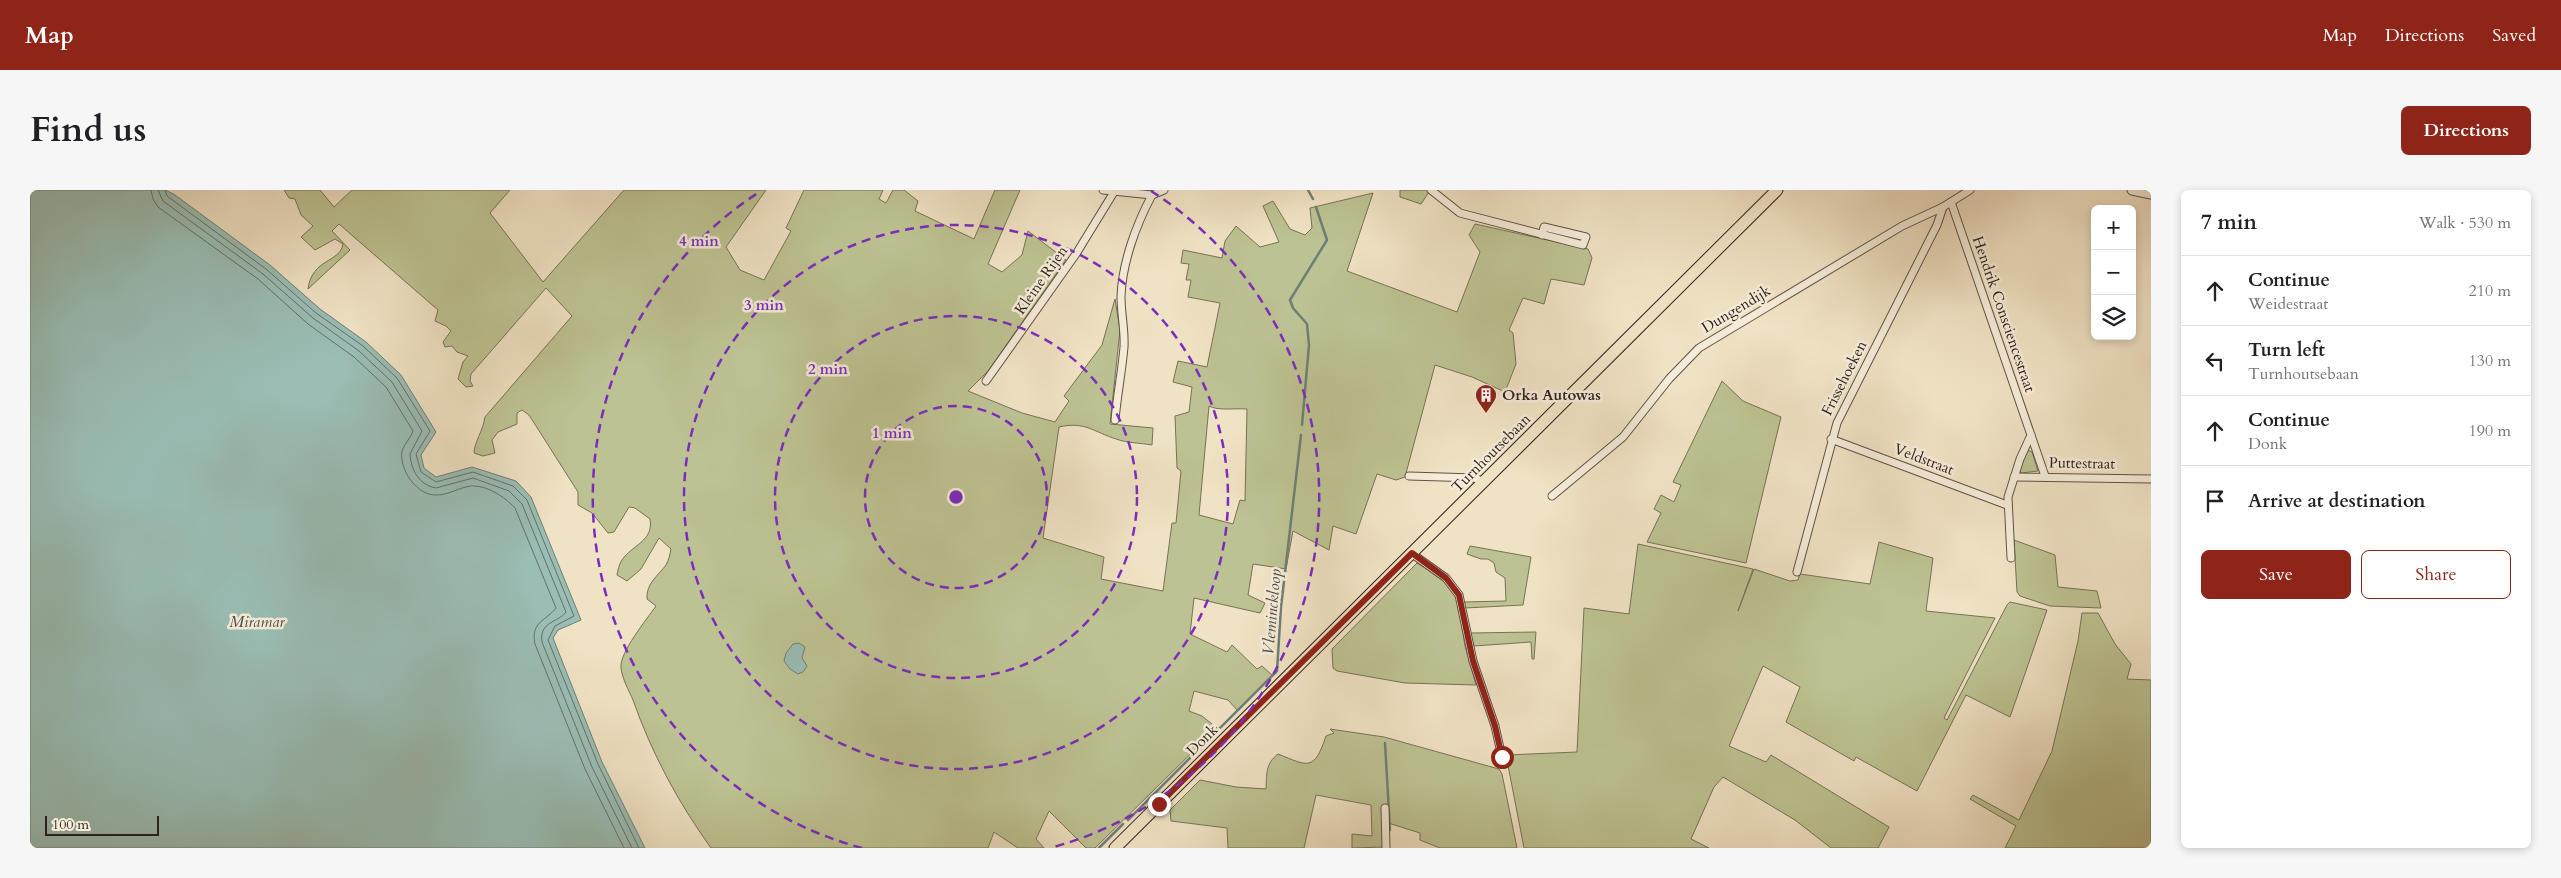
<!DOCTYPE html>
<meta charset="utf-8">
<style>
body{margin:0;font-family:Cardo,serif;background:#f6f6f6;color:#202124}
.controls{position:absolute;right:15px;top:15px;display:grid;overflow:hidden;border-radius:8px;box-shadow:0 2px 8px #0003}
.controls button{width:45px;height:45px;display:grid;place-items:center;padding:0;border:0;border-bottom:1px solid #e0e0e0;background:#fff;color:#202124;font:25px sans-serif}
.scale{position:absolute;left:15px;bottom:12px;width:114px;box-sizing:border-box;padding-left:5px;border:2px solid #2f221c;border-top:0;font-size:14px;line-height:18px;white-space:nowrap;color:#2f221c;-webkit-text-stroke:4px #f5ecd9;paint-order:stroke}
.stop{position:absolute;width:15px;height:15px;margin:-11px;border:4px solid #8f2418;border-radius:50%;background:#fff}
.stop.end{background:#8f2418;border-color:#fff;box-shadow:0 1px 5px #0008}
.list{margin:0;padding:0;list-style:none}
h2{display:flex;justify-content:space-between;align-items:center;height:65px;margin:0;padding:0 20px;font-size:21px}
h2 small{font-size:16px;font-weight:400;color:#757577}
.list li{display:grid;grid-template-columns:32px 1fr auto;gap:15px;align-items:center;box-sizing:border-box;height:70px;padding:0 20px;border-top:1px solid #e0e0e0}
.list b{display:block;font-size:19px;white-space:nowrap}
.list p{margin:0;font-size:16px;white-space:nowrap;color:#757577}
.list em{font-size:16px;font-style:normal;color:#757577}
.actions{display:flex;gap:10px;padding:15px 20px}
.actions a{flex:1;padding:11px 0;border:1px solid #8f2418;border-radius:8px;text-align:center;font-size:18px;color:#8f2418}
.actions .main{background:#8f2418;color:#fff}
.icon{flex:none;width:28px;height:28px;fill:none;stroke:currentColor;stroke-width:2;stroke-linecap:round;stroke-linejoin:round}
.map{position:relative;flex:none;width:2121px;height:658px;overflow:hidden;border-radius:8px}
header{display:flex;align-items:center;gap:30px;box-sizing:border-box;height:70px;padding:0 25px;background:#8f2418;color:#fff}
header strong{font-size:24px}
nav{display:flex;gap:28px;margin-inline-start:auto;font-size:18px}
.intro{display:flex;align-items:center;justify-content:space-between;box-sizing:border-box;height:120px;padding:0 30px}
h1{margin:0;font-size:35px}
.button{padding:12px 22px;border-radius:8px;background:#8f2418;color:#fff;font-size:18px;font-weight:700}
main{display:flex;gap:30px;padding:0 30px}
aside{flex:1;background:#fff;border-radius:8px;box-shadow:0 2px 8px #0003}
.map>svg:first-child{display:block}
</style>
<header>
<strong>Map</strong>
<nav><a>Map</a><a>Directions</a><a>Saved</a></nav>
</header>
<div class="intro"><h1>Find us</h1><a class="button">Directions</a></div>
<main>
<div class="map">
<svg width="2121" height="658" viewBox="0 0 2121 658">
<rect width="100%" height="100%" fill="#f0e2c4"/>
<filter id="stains"><feTurbulence type="fractalNoise" baseFrequency=".004" numOctaves="4"/><feColorMatrix values="0 0 0 0 .2 0 0 0 0 .09 0 0 0 0 .02 0 0 0 .5 -.17"/></filter>
<radialGradient id="worn" r=".72"><stop offset=".6" stop-color="#630" stop-opacity="0"/><stop offset="1" stop-color="#630" stop-opacity=".3"/></radialGradient>
<g fill="#bdc292" stroke="#767257" fill-rule="evenodd">
<path d="M254 0H290L304 17 322 0H480L460 23 513 92 594 0H736L696 57 710 80 734 90 761 41 756 38 774 0H853L849 9 856 13 863 0H874L888 11 885 21 944 49 965 0H990L958 74 972 82 992 65 998 41 1036 70 958 181 938 201 992 223 1025 232 1039 211 1034 206 1072 155 1085 109 1090 140 1080 234 1123 238 1122 255C1111 253 1097 253 1086 249 1064 242 1055 231 1029 237L1013 348 1074 367 1071 389 1133 401 1142 333H1146L1151 281 1147 278 1145 226 1159 222 1162 197 1143 192 1148 171 1177 177 1190 113 1158 107 1161 90H1156L1159 74 1151 73 1153 60 1192 68 1195 51 1206 36 1230 57 1249 52 1233 16 1243 11 1260 39 1275 45 1282 38 1280 18 1343 3 1317 81 1427 122 1450 62 1439 45 1445 34 1558 59 1562 68 1554 95 1521 89 1514 114 1493 108 1479 140 1483 143 1486 174 1475 202 1442 187 1405 175 1375 287 1366 290 1347 284 1326 344 1303 336 1299 360 1263 341 1256 379 1223 374 1218 405 1235 413 1230 423 1164 408 1160 444 1197 462 1202 455 1227 479 1232 476 1242 485 1208 521 1198 510 1164 501 1159 521 1172 526 1187 538 1065 658H1056L1019 621 1006 649 1014 658H988L964 642 958 658H681C648 612 622 564 603 510 599 501 592 488 591 478 589 463 617 429 626 416L617 409C616 393 628 386 636 375 639 370 640 364 641 359L629 348 611 379 597 391 587 385C588 380 589 374 592 370 602 355 624 351 620 329L605 318 599 317 584 342 578 343 562 323 548 315V302L499 225 492 220 487 223V234L468 242 462 250 465 263 453 266 444 263C444 253 453 241 455 227L542 126 516 98 441 184 440 191 443 196 436 197 428 189 433 172 438 166 427 162 422 156 415 157 413 152 421 141 416 136 405 131 408 120 309 34 302 41 320 60 278 99C282 68 310 73 313 54L305 49 285 60 271 47 283 36 271 25 265 9 259 8ZM1179 216C1188 221 1205 218 1217 219L1215 311 1210 310 1203 334 1169 325Z"/>
<path d="M1370 0H1397L1399 2 1391 14 1370 7Z"/>
<path d="M1692 191 1713 211 1751 227 1716 373 1617 352 1631 323 1624 319 1631 305 1644 312 1651 295 1643 292Z"/>
<path d="M1998 260 2002 262 2008 281 1991 283 1989 279Z"/>
<path d="M1984 350 2025 365 2028 397 2067 401 2071 418 2020 416 1990 406 1987 402Z"/>
<path d="M1849 352 1903 368 1896 421 1965 428 1914 528 1917 530 1977 415 1980 412 2017 420 1980 527 1936 505 1887 601 1826 567 1824 571 1756 532 1770 497 1733 476 1699 556 1736 572 1741 565 1859 637 1848 658H1801L1765 630 1693 587 1684 597 1661 649 1679 658H1494L1476 565 1547 562 1554 418 1599 424 1608 354 1723 379 1708 421 1724 379 1760 391 1768 390 1770 384 1840 394Z"/>
<path d="M1440 356 1501 367 1493 415 1435 418 1434 412 1476 411 1475 388 1466 382 1464 373 1458 369H1451L1437 364Z"/>
<path d="M1387 373 1415 390 1422 397 1427 408 1435 456 1446 495 1375 493 1307 481 1303 478 1302 459Z"/>
<path d="M2052 423H2068L2085 454 2101 474 2097 489 2121 490V658H1975L1986 636 1940 609 1943 605 1989 630 2022 561 2048 451Z"/>
<path d="M1506 442 1504 469H1502L1501 452 1444 456 1440 443Z"/>
<path d="M1300 539 1354 547 1469 579 1472 584 1487 658H1410L1390 650V643L1355 632 1354 657 1322 658V644L1342 646 1341 615 1286 605 1274 658H1198L1197 638 1141 631 1140 620 1170 590 1206 597 1236 599C1237 584 1235 574 1248 564 1278 576 1284 582 1296 546L1304 543Z"/>
</g>
<g fill="#9abdb4" stroke="#6f7f77">
<path d="M0 0H136L145 5 240 75 290 119 336 152 371 185 406 242 391 265 394 278 406 287 442 277 486 291 501 307 551 430 528 440 523 448 572 572 615 658H0Z"/>
<path d="M769 453 775 457 772 468 777 476 773 482 768 484 760 479 754 471 756 463 763 454Z"/>
</g>
<g fill="none" stroke-linecap="round" stroke-linejoin="round">
<g stroke="#647068" stroke-width="1">
<path d="M121 0 123 9 128 17 228 89 278 134 324 167 356 197 383 241C381 248 374 254 372 261 369 280 387 306 407 305 419 305 430 297 441 296 457 295 475 307 485 318L526 418C517 430 500 432 505 454L555 579 594 658"/>
<path d="M128 0 133 11 233 84 283 128 329 161 362 192 392 241 380 264C381 280 389 295 406 298L443 288 479 301 492 314 536 422C528 433 509 431 512 452L562 577 602 658"/>
<path d="M135 0 137 6 236 79 286 123 333 156 367 188 400 241 386 264 391 282 406 292 443 282 483 296 497 310 544 426 525 436 518 450 568 574 609 658"/>
</g>
<g stroke="#6f7f77" stroke-width="2.5">
<path d="M1278 0 1283 9"/>
<path d="M1272 235 1279 155 1277 134 1263 118 1260 110 1297 50 1286 17"/>
<path d="M1355 553 1360 640"/>
<path d="M1098 630 1247 481 1251 417 1271 245"/>
<path d="M1069 658 1093 634"/>
</g>
<g stroke="#5f5246" stroke-width="9">
<g id="minor">
<path d="M1073 0 1122 5"/>
<path d="M1401 0 1430 23 1553 55 1556 47 1514 37 1512 45"/>
<path d="M1921 12 2015 286"/>
<path d="M956 191 1046 64 1084 2"/>
<path d="M1085 230C1087 206 1092 181 1094 157 1095 140 1091 124 1091 107 1092 73 1106 35 1122 5L1134 0"/>
<path d="M1801 249 1977 315"/>
<path d="M1379 286 1445 288 1453 292"/>
<path d="M1984 287 2121 289"/>
<path d="M1522 306 1593 247 1639 189 1669 158 1872 36 1913 17 1940 0"/>
<path d="M1381 363 1416 388 1429 405 1443 471 1465 536 1472 567"/>
<path d="M1981 368 1978 307 1990 269 2001 245"/>
<path d="M1767 382 1807 233 1907 35 1913 17"/>
<path d="M1355 618 1356 658"/>
</g>
</g>
<g stroke="#5f5246" stroke-width="11">
<path id="tertiary" d="M2102 0 2121 4"/>
</g>
<g stroke="#2f221c" stroke-width="13">
<path id="primary" d="M1085 658 1747 0"/>
</g>
<use href="#minor" stroke="#f5ecd9" stroke-width="7"/>
<use href="#tertiary" stroke="#f5ecd9" stroke-width="9"/>
<use href="#primary" stroke="#f0e2c4" stroke-width="11"/>
</g>
<g fill="none" stroke-linecap="round" stroke-linejoin="round">
<path stroke="#8f2418" stroke-width="6" d="M1129 614 1382 363 1416 388 1429 405 1443 471 1465 536 1472 567"/>
</g>
<g fill="none" stroke="#7b2cbf" stroke-width="2.5" stroke-dasharray="9 6">
<circle cx="926" cy="307" r="91"/>
<circle cx="926" cy="307" r="181"/>
<circle cx="926" cy="307" r="272"/>
<path d="M832 658A363 363 0 0 1 731 1M1121 1A363 363 0 0 1 1020 658"/>
</g>
<defs>
<g id="building-pin" transform="scale(1.125)"><path d="M0 17L-7.5 6A9.5 9.5 0 1 1 7.5 6Z" fill="#8f2418" stroke="#f5ecd9"/><path d="M-4-6H4V6H1V3H-1V6H-4ZM-2.5-4.3h1.7v1.8h-1.7ZM.8-4.3h1.7v1.8H.8ZM-2.5-1h1.7V.8h-1.7ZM.8-1h1.7V.8H.8Z" fill="#fff"/></g>
</defs>
<g fill-rule="evenodd">
<use href="#building-pin" x="1456" y="205"/>
</g>
<g text-anchor="middle" stroke-width="5" stroke-linejoin="round" paint-order="stroke">
<g font-size="15" fill="#2f221c" stroke="#f5ecd9">
<text transform="translate(1011 90) rotate(-55)" y="5">Kleine Rijen</text>
<text transform="translate(1706 119) rotate(-31)" y="5">Dungendijk</text>
<text transform="translate(1974 124) rotate(71)" y="5">Hendrik Consciencestraat</text>
<text transform="translate(1814 188) rotate(-63)" y="5">Frissehoeken</text>
<text transform="translate(1461 263) rotate(-45)" y="5">Turnhoutsebaan</text>
<text transform="translate(1894 269) rotate(21)" y="5">Veldstraat</text>
<text transform="translate(2052 273) rotate(1)" y="5">Puttestraat</text>
<text transform="translate(1172 550) rotate(-45)" y="5">Donk</text>
</g>
<g font-size="15" font-weight="bold" fill="#2f221c" stroke="#f5ecd9" text-anchor="start">
<text x="1472" y="210">Orka Autowas</text>
</g>
<g font-size="16" font-style="italic" fill="#4f504a" stroke="#f5ecd9">
<text transform="translate(1241 422) rotate(-85)" y="6">Vleminckloop</text>
<text x="227" y="437">Miramar</text>
</g>
</g>
<circle cx="926" cy="307" r="8" fill="#7b2cbf" stroke="#f5ecd9" stroke-width="2.5"/>
<g font-size="15" text-anchor="middle" font-weight="bold" fill="#7b2cbf" stroke="#f5ecd9" stroke-width="5" stroke-linejoin="round" paint-order="stroke">
<text x="669" y="56">4 min</text>
<text x="734" y="120">3 min</text>
<text x="798" y="184">2 min</text>
<text x="862" y="248">1 min</text>
</g>
<rect width="100%" height="100%" filter="url(#stains)"/>
<rect width="100%" height="100%" fill="url(#worn)"/>
</svg>
<div class="controls">
<button>+</button>
<button>−</button>
<button><svg class="icon" aria-label="layers" viewBox="0 0 24 24"><path d="M12 4l9 5-9 5-9-5zM3 14l9 5 9-5"/></svg></button>
</div>
<div class="scale">100 m</div>
<div class="stop" style="left:1472px;top:567px"></div>
<div class="stop end" style="left:1129px;top:614px"></div>
</div>
<aside>
<h2>7 min<small>Walk · 530 m</small></h2>
<ul class="list">
<li><svg class="icon" aria-label="ahead" viewBox="0 0 24 24"><path d="M12 20V5M6 11l6-6 6 6"/></svg><div><b>Continue</b><p>Weidestraat</p></div><em>210 m</em></li>
<li><svg class="icon" aria-label="left" viewBox="0 0 24 24"><path d="M17 20v-9H6M10 6l-5 5 5 5"/></svg><div><b>Turn left</b><p>Turnhoutsebaan</p></div><em>130 m</em></li>
<li><svg class="icon" aria-label="ahead" viewBox="0 0 24 24"><path d="M12 20V5M6 11l6-6 6 6"/></svg><div><b>Continue</b><p>Donk</p></div><em>190 m</em></li>
<li><svg class="icon" aria-label="arrive" viewBox="0 0 24 24"><path d="M6 21V4h12l-3 4 3 4H6"/></svg><div><b>Arrive at destination</b></div></li>
</ul>
<div class="actions"><a class="main">Save</a><a>Share</a></div>
</aside>
</main>
